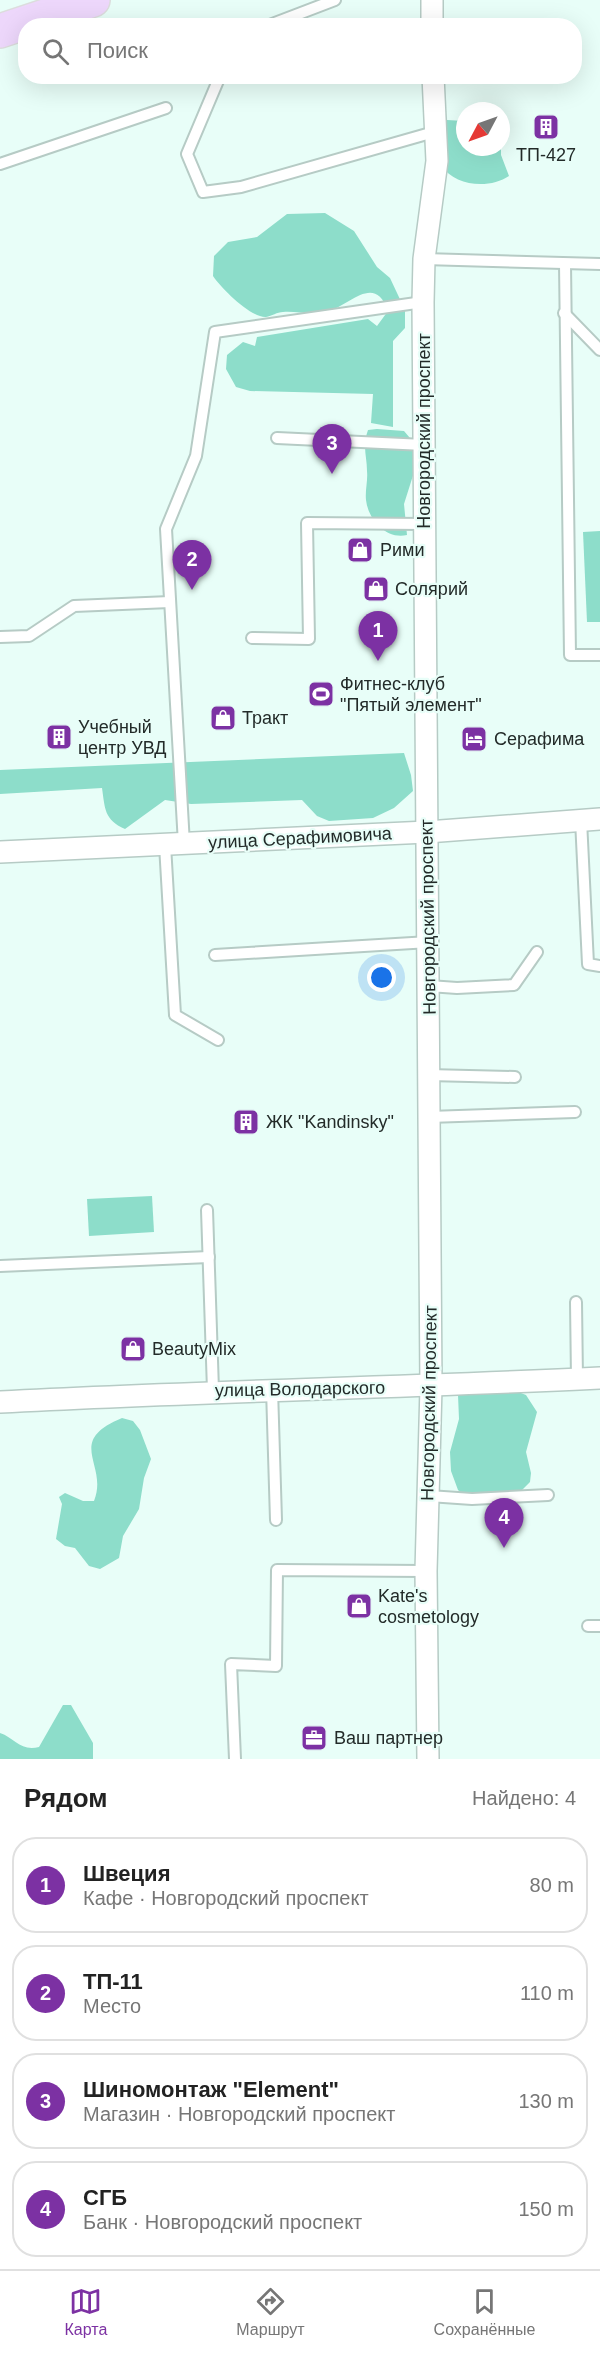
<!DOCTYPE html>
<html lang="ru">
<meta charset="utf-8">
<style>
body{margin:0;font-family:Arial,sans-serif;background:#f6f6f6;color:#222}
.compass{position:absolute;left:456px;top:102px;width:54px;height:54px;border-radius:50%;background:#fff;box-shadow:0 6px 24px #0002;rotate:229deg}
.you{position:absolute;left:382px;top:978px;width:21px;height:21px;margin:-15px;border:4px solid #fff;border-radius:50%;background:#1a73e8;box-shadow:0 0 0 9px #1a73e833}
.badge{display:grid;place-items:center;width:39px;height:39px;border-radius:50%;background:#7c31a3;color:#fff;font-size:20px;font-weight:700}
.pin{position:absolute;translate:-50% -50px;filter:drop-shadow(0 2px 3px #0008)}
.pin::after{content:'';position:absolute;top:32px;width:21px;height:18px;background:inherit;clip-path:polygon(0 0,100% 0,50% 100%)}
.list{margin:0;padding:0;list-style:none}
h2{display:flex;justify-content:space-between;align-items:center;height:78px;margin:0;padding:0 24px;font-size:26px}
h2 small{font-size:20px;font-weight:400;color:#767676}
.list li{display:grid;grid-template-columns:39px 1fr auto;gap:18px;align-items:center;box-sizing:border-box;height:96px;margin:0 12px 12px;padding:0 12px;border:2px solid #e0e0e0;border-radius:24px}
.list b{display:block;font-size:22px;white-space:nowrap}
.list p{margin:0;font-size:20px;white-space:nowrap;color:#767676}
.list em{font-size:20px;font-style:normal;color:#767676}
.icon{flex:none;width:33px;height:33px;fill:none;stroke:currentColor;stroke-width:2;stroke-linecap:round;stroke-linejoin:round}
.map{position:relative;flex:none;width:600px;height:1759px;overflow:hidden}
.search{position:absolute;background:#fff;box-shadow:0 6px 24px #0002;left:18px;right:18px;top:18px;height:66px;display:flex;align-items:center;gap:15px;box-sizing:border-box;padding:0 21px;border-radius:24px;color:#767676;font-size:22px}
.sheet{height:510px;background:#fff}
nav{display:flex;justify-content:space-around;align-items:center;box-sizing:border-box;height:84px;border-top:2px solid #e0e0e0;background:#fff;font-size:16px;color:#767676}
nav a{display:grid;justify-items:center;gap:3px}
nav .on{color:#7c31a3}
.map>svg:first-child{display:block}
</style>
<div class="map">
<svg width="600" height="1759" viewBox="0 0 600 1759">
<rect width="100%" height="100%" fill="#e8fef8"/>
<g fill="#8dddca">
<path d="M429 119 465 121V147L501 145V155L509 176C490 189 455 187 441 165 434 153 432 133 429 119Z"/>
<path d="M325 213 354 231 377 267 390 278 405 310V328L393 341V427L371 423 373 394 250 391 236 387 226 369 227 355 243 342 255 346 257 337 368 319 377 326 388 311C375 273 350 305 329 311 309 316 300 311 283 312 277 312 272 316 266 317 251 318 221 288 213 276L214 256 228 242 257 237 287 214Z"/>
<path d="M377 429 404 431 415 444 416 466 404 504 407 535C386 540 368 519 366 500 365 490 368 481 367 471 367 456 362 447 368 430Z"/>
<path d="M600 531V622H587L583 532Z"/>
<path d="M404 753 411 775 413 791 394 808 373 818 329 821 317 816 302 800 191 804 165 800 125 829C104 820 105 808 102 788L0 794V770Z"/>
<path d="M152 1196 154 1232 89 1236 87 1199Z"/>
<path d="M508 1388 526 1395 537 1412 526 1452 531 1473 530 1482 516 1496 465 1497 458 1490 451 1471 450 1452 459 1419 458 1395Z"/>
<path d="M122 1418 133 1421 140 1430 151 1459 144 1478 139 1509 123 1536 119 1558 100 1569 89 1566 75 1548 65 1546 56 1539 62 1504 59 1497 65 1493 83 1501H94C109 1464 64 1442 122 1418Z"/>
<path d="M63 1705H71L93 1743V1759H0V1733C15 1738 21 1752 39 1747Z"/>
</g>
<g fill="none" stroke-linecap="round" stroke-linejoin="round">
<g stroke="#b6cbc5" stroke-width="14">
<g id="lane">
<path d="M267 26 335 0"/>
<path d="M220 76 187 154 203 192 241 187 434 132"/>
<path d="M0 164 166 108"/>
<path d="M424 259 600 264"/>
<path d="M565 264 570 655H600"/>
<path d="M564 313 600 350"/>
<path d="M277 438 424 445"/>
<path d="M0 637 29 636 74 606 170 602"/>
<path d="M252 638 309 639 307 523 424 524"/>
<path d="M581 820 588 964 600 966"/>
<path d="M184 844 166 529 196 456 215 332 423 302"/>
<path d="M165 845 175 1015 218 1040"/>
<path d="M215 955 429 942"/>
<path d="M429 986 457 988 514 985 537 952"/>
<path d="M428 1075 515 1077"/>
<path d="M429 1117 575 1112"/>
<path d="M207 1210 213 1390"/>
<path d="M0 1266 209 1257"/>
<path d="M576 1302 577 1379"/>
<path d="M272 1389 276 1520"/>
<path d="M429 1496 472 1499 548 1495"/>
<path d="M588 1626H600"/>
<path d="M235 1759 231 1664 276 1666 277 1570 426 1571"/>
</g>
</g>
<g stroke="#b6cbc5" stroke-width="24">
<g id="street">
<path d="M432 0V26"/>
<path d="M0 852 427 832 600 819"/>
<path d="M0 1402C200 1391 400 1388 600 1378"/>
<path d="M428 1759 426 1571 431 1387 423 302 424 259 437 161 433 76"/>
</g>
</g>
<g stroke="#dcdddd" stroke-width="36">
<path id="primary" d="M0 31 93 0"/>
</g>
<use href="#lane" stroke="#fff" stroke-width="10"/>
<use href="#street" stroke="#fff" stroke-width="21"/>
<use href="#primary" stroke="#edd7fb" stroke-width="33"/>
</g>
<defs>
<g id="building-square" transform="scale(1.35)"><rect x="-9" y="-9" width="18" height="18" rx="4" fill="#7c31a3" stroke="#e8fef8"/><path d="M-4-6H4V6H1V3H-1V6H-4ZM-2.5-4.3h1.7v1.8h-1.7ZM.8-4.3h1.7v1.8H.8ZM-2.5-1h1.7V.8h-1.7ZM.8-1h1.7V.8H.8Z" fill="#fff"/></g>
<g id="shop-square" transform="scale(1.35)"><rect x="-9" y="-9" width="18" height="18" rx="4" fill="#7c31a3" stroke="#e8fef8"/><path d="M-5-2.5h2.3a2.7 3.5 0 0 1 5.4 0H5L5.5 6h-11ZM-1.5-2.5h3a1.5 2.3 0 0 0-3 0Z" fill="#fff"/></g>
<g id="stadium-square" transform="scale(1.35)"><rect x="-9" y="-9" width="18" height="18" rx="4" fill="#7c31a3" stroke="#e8fef8"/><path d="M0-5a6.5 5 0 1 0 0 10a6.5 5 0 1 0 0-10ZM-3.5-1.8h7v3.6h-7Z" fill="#fff"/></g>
<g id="hotel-square" transform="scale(1.35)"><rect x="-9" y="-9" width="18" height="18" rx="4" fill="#7c31a3" stroke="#e8fef8"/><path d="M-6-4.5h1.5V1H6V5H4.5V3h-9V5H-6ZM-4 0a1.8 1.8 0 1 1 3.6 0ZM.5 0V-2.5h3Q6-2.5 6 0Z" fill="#fff"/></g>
<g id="office-square" transform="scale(1.35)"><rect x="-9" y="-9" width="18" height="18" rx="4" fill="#7c31a3" stroke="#e8fef8"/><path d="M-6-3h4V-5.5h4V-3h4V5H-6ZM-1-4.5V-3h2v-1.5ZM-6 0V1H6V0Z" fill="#fff"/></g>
</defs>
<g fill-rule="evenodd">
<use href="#building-square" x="546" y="127"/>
<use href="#shop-square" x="360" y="550"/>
<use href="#shop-square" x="376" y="589"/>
<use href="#stadium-square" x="321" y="694"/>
<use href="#shop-square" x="223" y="718"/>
<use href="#building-square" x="59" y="737"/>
<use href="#hotel-square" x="474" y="739"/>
<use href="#building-square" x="246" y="1122"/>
<use href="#shop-square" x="133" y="1349"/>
<use href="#shop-square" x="359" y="1606"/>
<use href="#office-square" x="314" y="1738"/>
</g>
<g text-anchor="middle" stroke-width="4.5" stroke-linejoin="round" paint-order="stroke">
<g font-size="18" fill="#232b29" stroke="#e8fef8" text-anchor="start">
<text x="546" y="161" text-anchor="middle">ТП-427</text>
<text x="380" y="556">Рими</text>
<text x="395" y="595">Солярий</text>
<text x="340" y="690">Фитнес-клуб<tspan x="340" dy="21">"Пятый элемент"</tspan></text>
<text x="242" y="724">Тракт</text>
<text x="78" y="733">Учебный<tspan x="78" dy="21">центр УВД</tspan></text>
<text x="494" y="745">Серафима</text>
<text x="266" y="1128">ЖК "Kandinsky"</text>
<text x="152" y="1355">BeautyMix</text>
<text x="378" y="1602">Kate's<tspan x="378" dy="21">cosmetology</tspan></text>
<text x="334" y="1744">Ваш партнер</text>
</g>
<g font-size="18" fill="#232b29" stroke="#e8fef8">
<text transform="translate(424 431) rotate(-90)" y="6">Новгородский проспект</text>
<text transform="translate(300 838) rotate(-3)" y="6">улица Серафимовича</text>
<text transform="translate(428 917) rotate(-91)" y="6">Новгородский проспект</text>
<text transform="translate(300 1389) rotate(-1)" y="6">улица Володарского</text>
<text transform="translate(429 1403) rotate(-89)" y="6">Новгородский проспект</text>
</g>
</g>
</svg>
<svg class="compass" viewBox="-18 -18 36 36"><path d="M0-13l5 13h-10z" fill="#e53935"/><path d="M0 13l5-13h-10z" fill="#767676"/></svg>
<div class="you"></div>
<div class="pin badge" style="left:378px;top:661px">1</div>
<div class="pin badge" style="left:192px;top:590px">2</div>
<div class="pin badge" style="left:332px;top:474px">3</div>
<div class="pin badge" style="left:504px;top:1548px">4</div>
<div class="search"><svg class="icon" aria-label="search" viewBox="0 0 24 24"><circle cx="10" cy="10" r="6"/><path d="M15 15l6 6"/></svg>Поиск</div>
</div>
<section class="sheet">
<h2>Рядом<small>Найдено: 4</small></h2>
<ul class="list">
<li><span class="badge">1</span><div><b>Швеция</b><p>Кафе · Новгородский проспект</p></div><em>80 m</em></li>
<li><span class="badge">2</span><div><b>ТП-11</b><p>Место</p></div><em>110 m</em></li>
<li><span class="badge">3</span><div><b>Шиномонтаж &quot;Element&quot;</b><p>Магазин · Новгородский проспект</p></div><em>130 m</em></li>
<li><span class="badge">4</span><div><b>СГБ</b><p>Банк · Новгородский проспект</p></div><em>150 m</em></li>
</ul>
</section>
<nav>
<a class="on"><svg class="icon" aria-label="map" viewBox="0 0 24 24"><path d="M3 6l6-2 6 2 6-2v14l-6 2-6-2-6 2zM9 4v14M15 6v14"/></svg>Карта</a>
<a><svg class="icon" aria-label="directions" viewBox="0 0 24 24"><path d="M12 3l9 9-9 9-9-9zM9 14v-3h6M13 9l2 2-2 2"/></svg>Маршрут</a>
<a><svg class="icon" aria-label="saved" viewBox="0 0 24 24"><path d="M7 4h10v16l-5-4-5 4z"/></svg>Сохранённые</a>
</nav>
